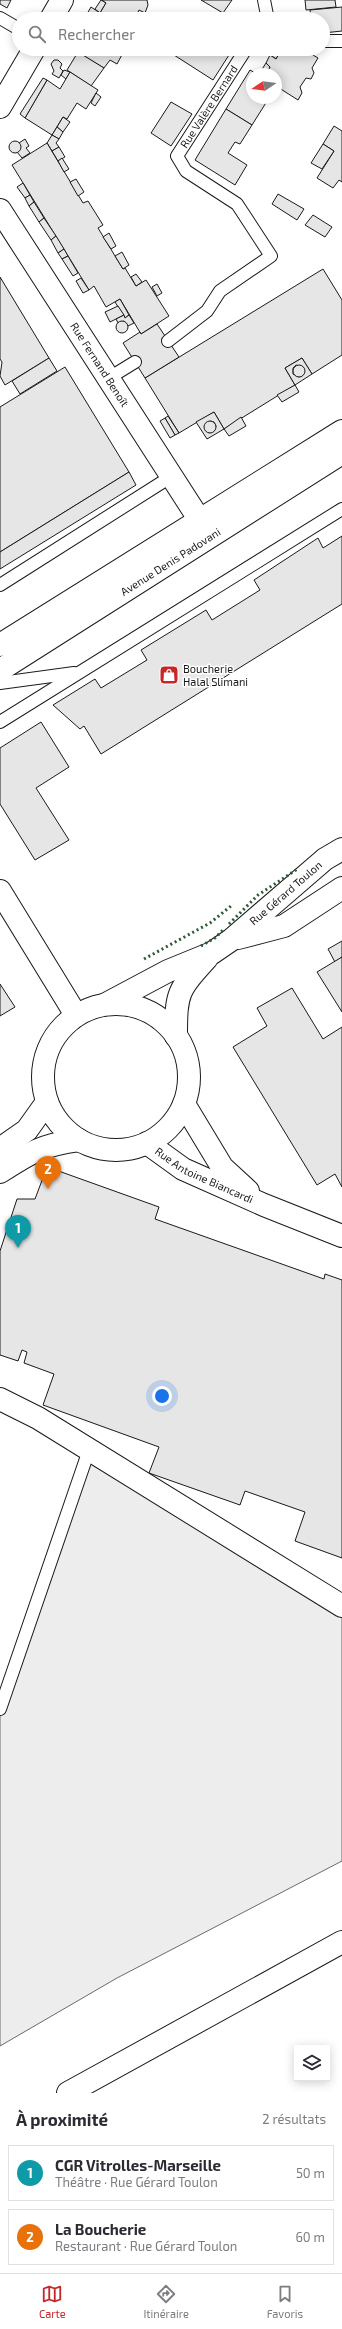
<!DOCTYPE html>
<html lang="fr">
<meta charset="utf-8">
<style>
body{margin:0;font-family:"Exo 2",sans-serif;background:#f2f2f3;color:#2b2b33}
.controls{position:absolute;right:12px;bottom:12px;display:grid;overflow:hidden;border-radius:0px;box-shadow:0 2px 10px #0003}
.controls button{width:36px;height:36px;display:grid;place-items:center;padding:0;border:0;border-bottom:1px solid #e1e1e2;background:#fff;color:#2b2b33;font:20px sans-serif}
.compass{position:absolute;left:246px;top:68px;width:36px;height:36px;border-radius:50%;background:#fff;box-shadow:0 2px 10px #0003;rotate:257deg}
.you{position:absolute;left:162px;top:1396px;width:14px;height:14px;margin:-10px;border:3px solid #fff;border-radius:50%;background:#1a73e8;box-shadow:0 0 0 6px #1a73e833}
.badge{display:grid;place-items:center;width:26px;height:26px;border-radius:50%;background:#c62828;color:#fff;font-size:13px;font-weight:700}
.pin{position:absolute;translate:-50% -33px;filter:drop-shadow(0 1px 2px #0008)}
.pin::after{content:'';position:absolute;top:21px;width:14px;height:12px;background:inherit;clip-path:polygon(0 0,100% 0,50% 100%)}
.list{margin:0;padding:0;list-style:none}
h2{display:flex;justify-content:space-between;align-items:center;height:52px;margin:0;padding:0 16px;font-size:17px}
h2 small{font-size:13px;font-weight:400;color:#7c7c81}
.list li{display:grid;grid-template-columns:26px 1fr auto;gap:12px;align-items:center;box-sizing:border-box;height:56px;margin:0 8px 8px;padding:0 8px;border:1px solid #e1e1e2;border-radius:0px}
.list b{display:block;font-size:15px;white-space:nowrap}
.list p{margin:0;font-size:13px;white-space:nowrap;color:#7c7c81}
.list em{font-size:13px;font-style:normal;color:#7c7c81}
.icon{flex:none;width:22px;height:22px;fill:none;stroke:currentColor;stroke-width:2;stroke-linecap:round;stroke-linejoin:round}
.map{position:relative;flex:none;width:342px;height:2093px;overflow:hidden}
.search{position:absolute;background:#fff;box-shadow:0 2px 10px #0003;left:12px;right:12px;top:12px;height:44px;display:flex;align-items:center;gap:10px;box-sizing:border-box;padding:0 14px;border-radius:22px;color:#7c7c81;font-size:15px}
.sheet{height:180px;background:#fff}
nav{display:flex;justify-content:space-around;align-items:center;box-sizing:border-box;height:56px;border-top:1px solid #e1e1e2;background:#fff;font-size:11px;color:#7c7c81}
nav a{display:grid;justify-items:center;gap:2px}
nav .on{color:#c62828}
.map>svg:first-child{display:block}
</style>
<div class="map">
<svg width="342" height="2093" viewBox="0 0 342 2093">
<rect width="100%" height="100%" fill="#fff"/>
<path fill="#ededed" stroke="#6a6a6a" d="M89 1450 342 1606V1861L117 1978 0 2046V1709Z"/>
<g fill="#e6e6e6" stroke="#1a1a1a" fill-rule="evenodd">
<path d="M0 0H11L7 8 0 4Z"/>
<path d="M101 0 106 3 100 13 95 9Z"/>
<path d="M102 0H147L148 5 145 13 139 10 135 19H84L91 7 100 13 106 3Z"/>
<path d="M201 0H232L223 13Z"/>
<path d="M305 0H335L336 7 306 10Z"/>
<path d="M342 7V31L323 33V19H311L310 10Z"/>
<path d="M72 49H125L117 64 110 60 104 68Z"/>
<path d="M178 49H220L229 55 213 80 174 55Z"/>
<path d="M274 49H282L276 59 270 55Z"/>
<path d="M282 49H303L318 58 312 68 314 73 311 79 306 78 300 87 302 93 298 100 276 86V74H266L270 67 266 63 270 55 276 59Z"/>
<path d="M78 52 104 68 91 86 67 70Z"/>
<path d="M54 60H58L62 64 60 68 63 71 59 78 52 74 54 71 51 64Z"/>
<path d="M266 63 270 67 266 74H259Z"/>
<path d="M64 70 70 72 66 79 61 75Z"/>
<path d="M250 70 257 74H252V98H269L252 125 226 109Z"/>
<path d="M70 72 98 90 86 109 77 103 67 119 63 117 52 135 25 118 47 80 60 89Z"/>
<path d="M43 78 47 80 25 118 20 114Z"/>
<path d="M96 93 101 97 95 106 91 103Z"/>
<path d="M171 102 192 114 171 146 151 133Z"/>
<path d="M226 109 252 125 240 144 235 142 228 153 247 165 235 185 195 160Z"/>
<path d="M63 117 70 122 63 132 57 127Z"/>
<path d="M334 126 342 131V182L339 180 333 188 317 178 334 151 323 144Z"/>
<path d="M57 127 63 132 59 139 52 135Z"/>
<path d="M52 135 59 139 56 143 59 147 52 151 47 143Z"/>
<path d="M25 139 29 146 26 148 30 153 22 158 17 152 20 148 19 143Z"/>
<circle cx="15" cy="147" r="6"/>
<path d="M47 143 83 203 88 201 103 225 98 228 123 269 125 268 136 286 146 280 169 316 141 334 120 299 106 307 94 286 89 290 12 165Z"/>
<path d="M323 144 334 151 322 169 311 163Z"/>
<path d="M59 147 65 157 58 161 52 151Z"/>
<path d="M62 158 69 169 64 172 58 161Z"/>
<path d="M76 179 84 192 78 196 70 182Z"/>
<path d="M23 183 30 195 25 198 17 187Z"/>
<path d="M278 194 304 209 297 220 272 204Z"/>
<path d="M30 195 34 202 29 206 25 198Z"/>
<path d="M34 202 44 218 39 222 29 206Z"/>
<path d="M313 215 332 227 325 237 305 225Z"/>
<path d="M44 218 56 236 51 240 39 222Z"/>
<path d="M109 233 116 246 111 249 103 237Z"/>
<path d="M56 236 64 249 58 253 51 240Z"/>
<path d="M64 249 68 256 62 259 58 253Z"/>
<path d="M122 252 129 265 123 269 115 256Z"/>
<path d="M68 256 78 273 73 276 62 259Z"/>
<path d="M323 269 342 300V355L312 374 302 358 285 368 295 385 224 429 214 412 179 433 145 378Z"/>
<path d="M136 274 142 282 136 286 131 277Z"/>
<path d="M0 277 49 358 5 385 0 376 2 362 0 359Z"/>
<path d="M81 278 89 290 83 293 76 281Z"/>
<path d="M157 284 162 293 157 296 152 287Z"/>
<path d="M120 299 129 315 125 318 115 302Z"/>
<path d="M118 306 124 315 110 322 105 312Z"/>
<path d="M124 315 125 318 129 315 134 323 128 326 124 321 118 323 116 319Z"/>
<circle cx="122" cy="327" r="6"/>
<path d="M157 324 179 357 145 378 123 343 140 332 141 334Z"/>
<path d="M49 358 57 371 20 394 12 381Z"/>
<path d="M302 358 312 374 295 385 285 368ZM296 365 303 367 304 373 302 376 299 377 293 374V368Z"/>
<circle cx="299" cy="371" r="6"/>
<path d="M65 367 129 472 0 552V407Z"/>
<path d="M295 385 299 392 282 402 277 395Z"/>
<path d="M214 412 224 429 207 439 196 422ZM210 421 214 422 216 426 214 431 209 433 205 426Z"/>
<path d="M168 416 179 433 175 435 165 418Z"/>
<path d="M241 417 246 426 229 436 224 429Z"/>
<path d="M165 418 175 435 170 438 160 421Z"/>
<circle cx="210" cy="427" r="6"/>
<path d="M129 472 136 485 0 569V552Z"/>
<path d="M342 536V604L101 754 84 726 80 729 53 705 95 679 101 688 147 660 141 650 206 610 212 620 260 590 254 580 318 538 323 548Z"/>
<path d="M41 722 69 767 36 788 69 840 35 860 0 804V748Z"/>
<path d="M342 941V957L335 962 328 949Z"/>
<path d="M342 957V1012L317 972Z"/>
<path d="M0 984 15 1007 0 1016Z"/>
<path d="M292 988 323 1039 342 1027V1187L335 1174 317 1185 233 1047 267 1026 257 1008Z"/>
<path d="M39 1164 159 1207 155 1219 324 1279 325 1274 342 1280V1558L295 1541 305 1512 245 1491 240 1505 149 1473 159 1447 43 1405 54 1374 24 1363 27 1352 22 1350 18 1361 0 1355V1251L17 1199H35L44 1175 37 1169Z"/>
</g>
<g fill="none" stroke-linecap="round" stroke-linejoin="round">
<g stroke="#1a1a1a" stroke-width="14">
<g id="service">
<path d="M264 0 267 15 265 19"/>
<path d="M0 18 19 29"/>
<path d="M323 41H342"/>
<path id="s1" d="M168 341 207 311 220 291 271 256 237 204 186 171 177 156 246 49"/>
<path d="M109 378 135 362"/>
<path d="M0 585 172 476"/>
<path d="M0 683 74 673"/>
<path d="M0 722 342 509"/>
<path d="M0 1709 89 1450"/>
</g>
</g>
<g stroke="#1a1a1a" stroke-width="24">
<g id="minor">
<path d="M51 19 62 0"/>
<path d="M0 107 34 49"/>
<path id="s2" d="M0 210 199 519"/>
<path d="M0 891 76 1015"/>
<path d="M238 938 284 926 342 888"/>
<path id="s3" d="M106 1004 168 971 212 953 231 940 325 859 342 849"/>
<circle cx="116" cy="1077" r="73"/>
<path d="M176 1036C176 992 178 990 207 958"/>
<path d="M184 1104 222 1167 248 1191"/>
<path id="s4" d="M147 1143 183 1169 264 1205 342 1236"/>
<path d="M0 1149 27 1130 47 1102"/>
<path d="M0 1172C31 1152 42 1145 79 1140"/>
<path d="M0 1399 38 1418 342 1606"/>
</g>
</g>
<g stroke="#1a1a1a" stroke-width="24">
<g id="secondary">
<path d="M0 645 342 431"/>
<path id="s5" d="M0 670 342 453"/>
</g>
</g>
<g stroke="#1a1a1a" stroke-width="24">
<path id="primary" d="M68 2093 342 1942"/>
</g>
<use href="#service" stroke="#fff" stroke-width="12"/>
<use href="#minor" stroke="#fff" stroke-width="22"/>
<use href="#secondary" stroke="#fff" stroke-width="22"/>
<use href="#primary" stroke="#fff" stroke-width="22"/>
<g stroke="#2b5a34" stroke-width="3" stroke-dasharray="2 3" stroke-linecap="butt">
<path d="M229 924 258 895 299 868"/>
<path d="M201 946 215 938 223 930"/>
<path d="M144 959 210 923 231 906"/>
</g>
</g>
<defs>
<g id="shop-square" transform="scale(1)"><rect x="-9" y="-9" width="18" height="18" rx="4" fill="#c62828" stroke="#fff"/><path d="M-5-2.5h2.3a2.7 3.5 0 0 1 5.4 0H5L5.5 6h-11ZM-1.5-2.5h3a1.5 2.3 0 0 0-3 0Z" fill="#fff"/></g>
</defs>
<g fill-rule="evenodd">
<use href="#shop-square" x="169" y="675"/>
</g>
<g text-anchor="middle" stroke-width="3" stroke-linejoin="round" paint-order="stroke">
<g font-size="11" fill="#1a1a1a" stroke="#fff">
<text dy="4" stroke="none"><textPath href="#s1" startOffset="334">Rue Valère Bernard</textPath></text>
<text dy="4" stroke="none"><textPath href="#s2" startOffset="184">Rue Fernand Benoît</textPath></text>
<text dy="4" stroke="none"><textPath href="#s5" startOffset="202">Avenue Denis Padovani</textPath></text>
<text dy="4" stroke="none"><textPath href="#s3" startOffset="213">Rue Gérard Toulon</textPath></text>
<text dy="4" stroke="none"><textPath href="#s4" startOffset="66">Rue Antoine Biancardi</textPath></text>
</g>
<g font-size="11" fill="#1a1a1a" stroke="#fff" text-anchor="start">
<text x="183" y="673">Boucherie<tspan x="183" dy="13">Halal Slimani</tspan></text>
</g>
</g>
</svg>
<div class="controls">
<button><svg class="icon" aria-label="layers" viewBox="0 0 24 24"><path d="M12 4l9 5-9 5-9-5zM3 14l9 5 9-5"/></svg></button>
</div>
<svg class="compass" viewBox="-18 -18 36 36"><path d="M0-13l5 13h-10z" fill="#e53935"/><path d="M0 13l5-13h-10z" fill="#7c7c81"/></svg>
<div class="you"></div>
<div class="pin badge" style="left:18px;top:1248px;background:#0f9aa8">1</div>
<div class="pin badge" style="left:48px;top:1189px;background:#e8710a">2</div>
<div class="search"><svg class="icon" aria-label="search" viewBox="0 0 24 24"><circle cx="10" cy="10" r="6"/><path d="M15 15l6 6"/></svg>Rechercher</div>
</div>
<section class="sheet">
<h2>À proximité<small>2 résultats</small></h2>
<ul class="list">
<li><span class="badge" style="background:#0f9aa8">1</span><div><b>CGR Vitrolles-Marseille</b><p>Théâtre · Rue Gérard Toulon</p></div><em>50 m</em></li>
<li><span class="badge" style="background:#e8710a">2</span><div><b>La Boucherie</b><p>Restaurant · Rue Gérard Toulon</p></div><em>60 m</em></li>
</ul>
</section>
<nav>
<a class="on"><svg class="icon" aria-label="map" viewBox="0 0 24 24"><path d="M3 6l6-2 6 2 6-2v14l-6 2-6-2-6 2zM9 4v14M15 6v14"/></svg>Carte</a>
<a><svg class="icon" aria-label="directions" viewBox="0 0 24 24"><path d="M12 3l9 9-9 9-9-9zM9 14v-3h6M13 9l2 2-2 2"/></svg>Itinéraire</a>
<a><svg class="icon" aria-label="saved" viewBox="0 0 24 24"><path d="M7 4h10v16l-5-4-5 4z"/></svg>Favoris</a>
</nav>
